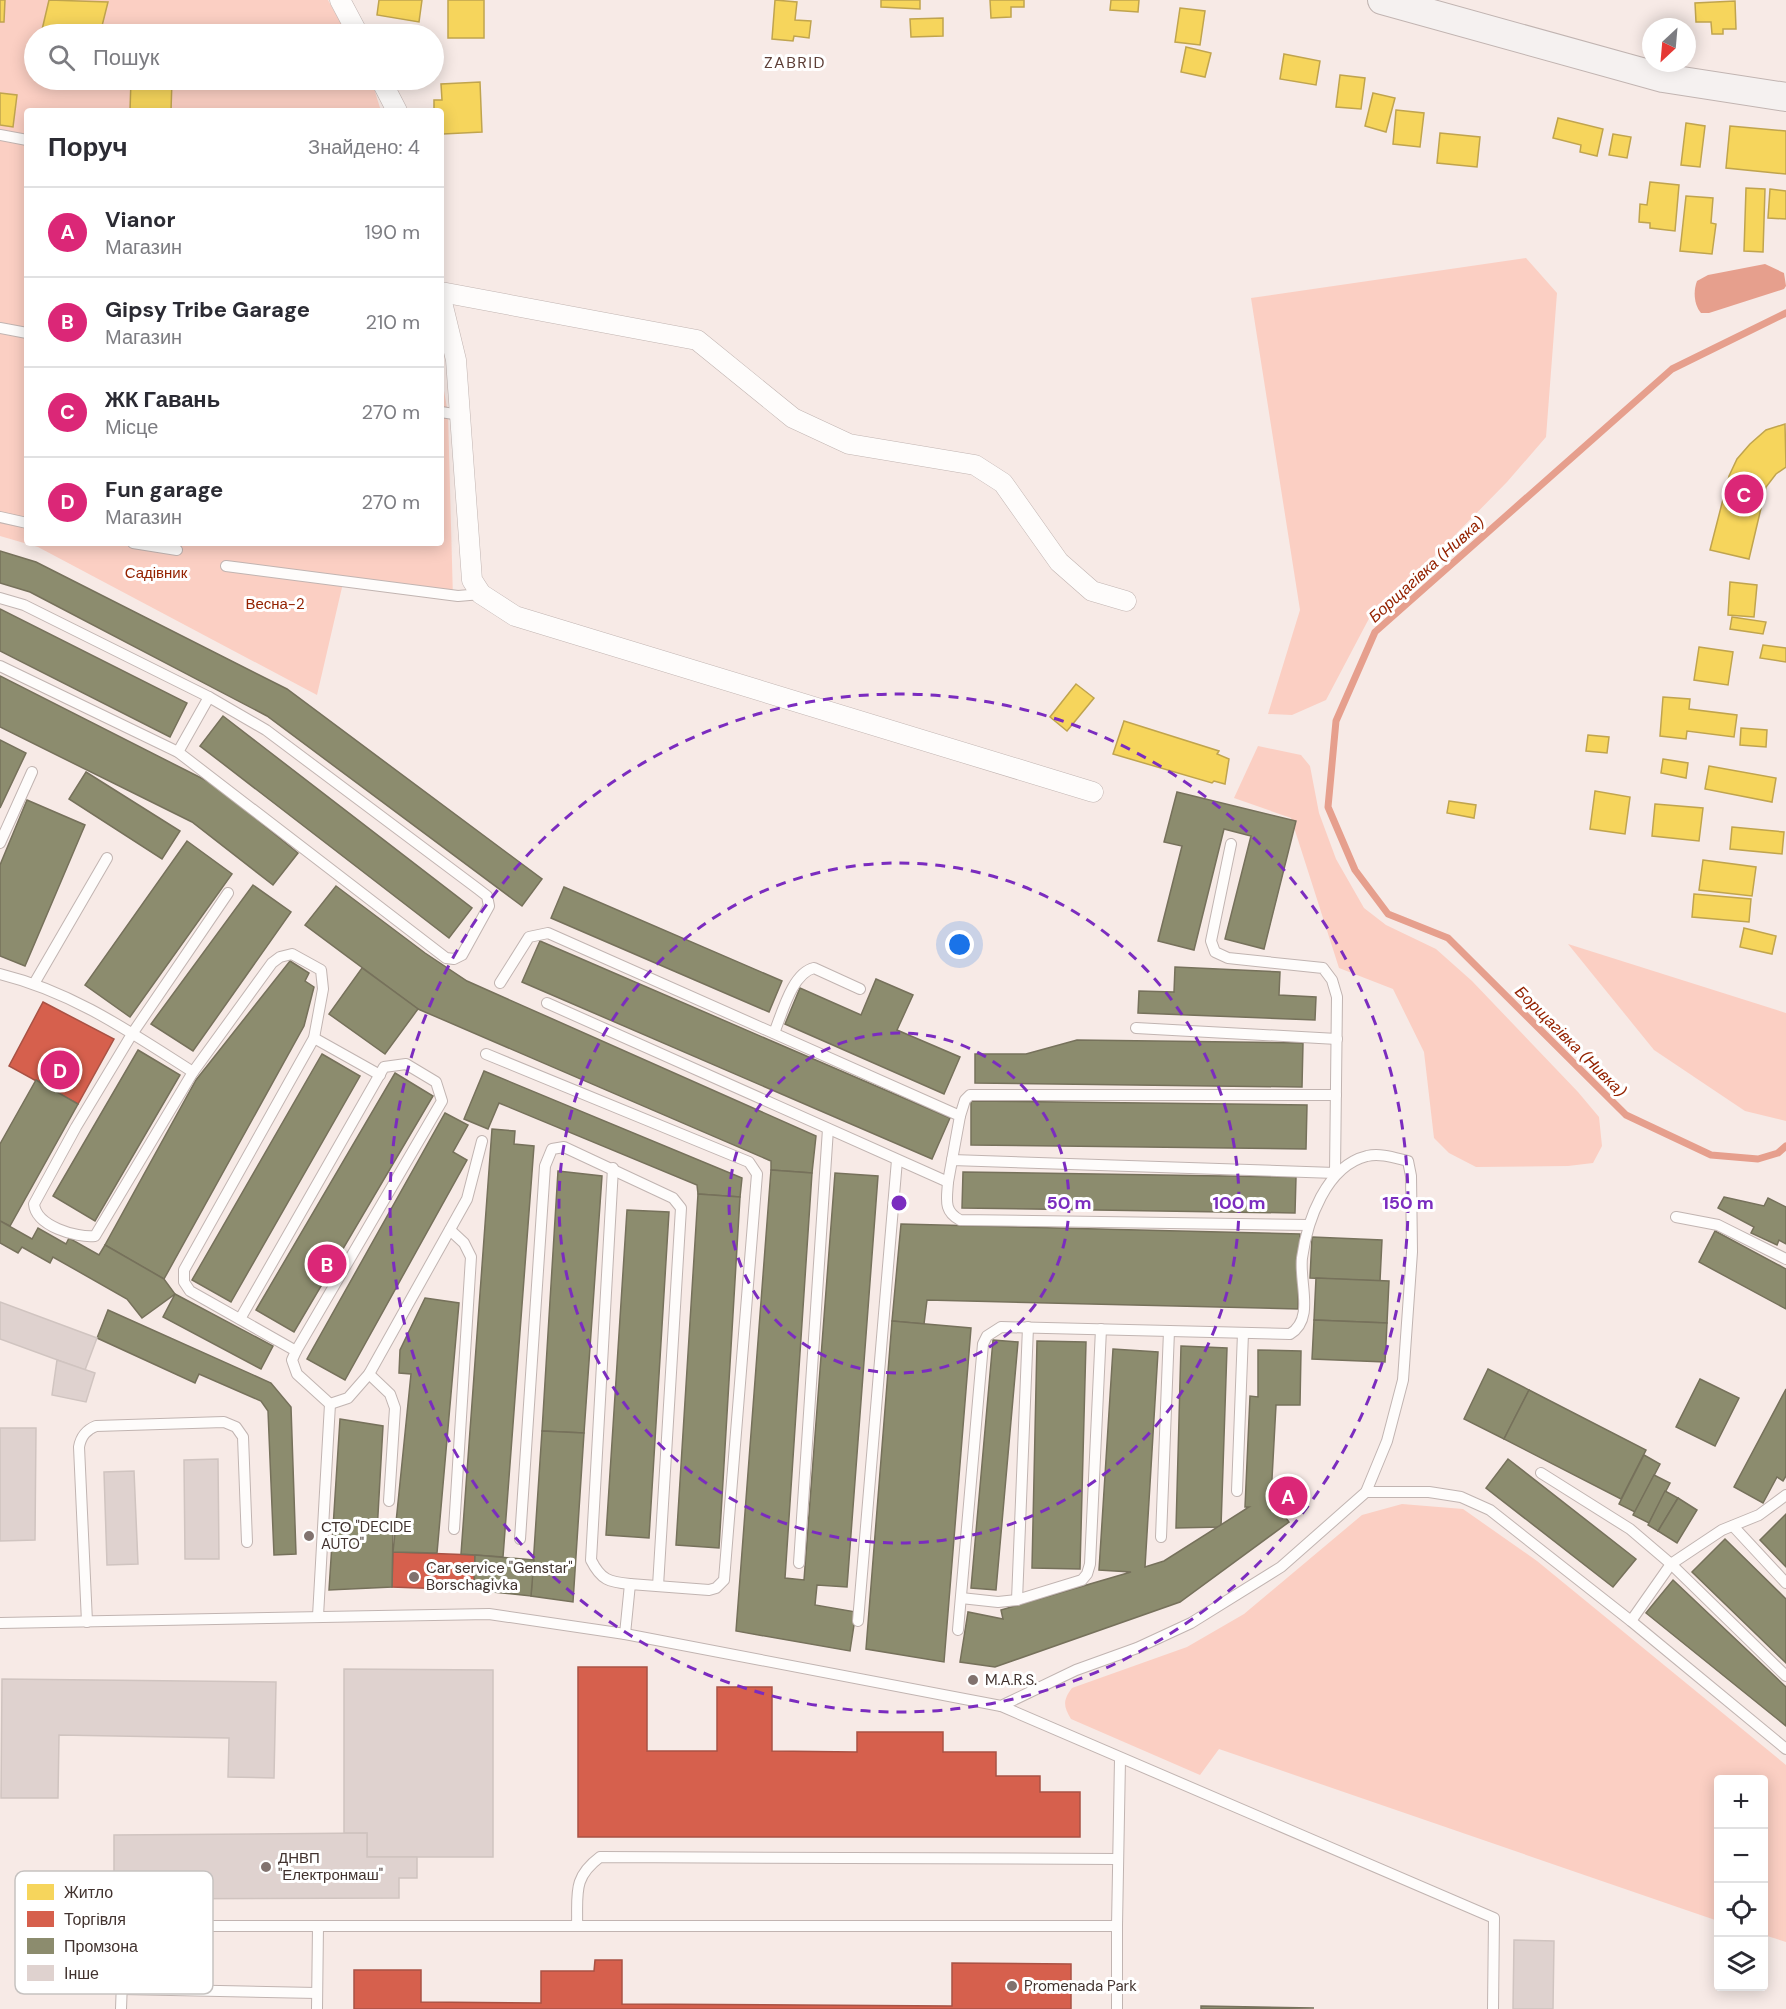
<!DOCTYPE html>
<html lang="uk">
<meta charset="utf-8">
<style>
body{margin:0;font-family:"DM Sans",sans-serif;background:#f2f2f3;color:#2b2b33}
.controls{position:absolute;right:18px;bottom:18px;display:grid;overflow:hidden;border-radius:6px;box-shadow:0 3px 15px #0003}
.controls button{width:54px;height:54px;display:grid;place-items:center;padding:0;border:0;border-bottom:2px solid #e1e1e2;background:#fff;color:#2b2b33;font:30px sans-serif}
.compass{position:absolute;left:1642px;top:18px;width:54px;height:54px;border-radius:50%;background:#fff;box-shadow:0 3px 15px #0003;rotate:206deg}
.you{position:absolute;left:960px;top:945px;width:21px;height:21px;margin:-15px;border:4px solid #fff;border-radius:50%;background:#1a73e8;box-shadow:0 0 0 9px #1a73e833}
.badge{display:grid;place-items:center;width:39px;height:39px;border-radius:50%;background:#db2777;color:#fff;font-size:20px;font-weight:700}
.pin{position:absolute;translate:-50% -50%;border:3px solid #fff;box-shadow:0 2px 6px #0006}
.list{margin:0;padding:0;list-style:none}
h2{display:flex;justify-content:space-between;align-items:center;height:78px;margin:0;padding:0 24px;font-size:26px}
h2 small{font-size:20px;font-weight:400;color:#7c7c81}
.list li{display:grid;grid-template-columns:39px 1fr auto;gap:18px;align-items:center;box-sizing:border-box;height:90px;padding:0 24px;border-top:2px solid #e1e1e2}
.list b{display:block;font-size:22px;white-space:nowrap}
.list p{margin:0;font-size:20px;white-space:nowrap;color:#7c7c81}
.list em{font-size:20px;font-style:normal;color:#7c7c81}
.icon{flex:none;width:33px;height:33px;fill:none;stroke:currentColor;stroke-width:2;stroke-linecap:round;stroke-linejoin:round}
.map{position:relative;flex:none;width:1786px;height:2009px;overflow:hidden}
.search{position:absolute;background:#fff;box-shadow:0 3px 15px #0003;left:24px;top:24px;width:420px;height:66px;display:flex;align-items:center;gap:15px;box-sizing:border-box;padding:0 21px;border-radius:33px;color:#7c7c81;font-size:22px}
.panel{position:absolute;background:#fff;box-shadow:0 3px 15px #0003;left:24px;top:108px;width:420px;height:438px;border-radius:6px}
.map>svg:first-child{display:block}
</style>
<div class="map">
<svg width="1786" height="2009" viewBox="0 0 1786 2009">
<rect width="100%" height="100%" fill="#f7eae6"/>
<g fill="#fbcfc3">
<path d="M0 0H328L347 34H34V80H371L372 82 381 111H27V543H441V373L448 414 453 599 343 583 317 695 38 547 0 536Z"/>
<path d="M1526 258 1557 293 1546 437 1507 482 1409 582 1374 609 1326 700 1292 715 1268 714 1300 610 1251 298Z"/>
<path d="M1258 746 1301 755 1310 766 1319 813 1336 859 1364 908 1386 925 1436 949 1472 981 1578 1092 1599 1117 1602 1146 1593 1163 1568 1166 1476 1167 1449 1153 1434 1138 1424 1052 1393 989 1339 968 1291 818 1234 798Z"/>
<path d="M1568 944 1786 1013V1121L1745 1111 1654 1050Z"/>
<path d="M1402 1504 1463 1509 1537 1561 1786 1765V1942L1764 1935V1780H1718V1921L1219 1749 1200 1775 1071 1719C1063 1706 1063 1700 1072 1688L1187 1647 1244 1614 1362 1515Z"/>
</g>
<path fill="#e69f8d" d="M1765 264 1784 273 1786 286 1784 289 1709 313H1701C1694 305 1693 291 1697 281L1708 275Z"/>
<g fill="#f6d55c" stroke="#c0a44e" stroke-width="1.5">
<path d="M0 0H5L4 22H0Z"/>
<path d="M49 0 108 2 100 34H41Z"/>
<path d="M379 0H422L419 22 377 15Z"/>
<rect x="448" y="0" width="36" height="38"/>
<path d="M775 0 797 2 795 20 811 21 809 38 794 36 793 41 772 39Z"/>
<path d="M881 0H920V9L881 7Z"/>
<path d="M990 0H1024V7H1011V17L991 18Z"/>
<path d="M1111 0H1139L1138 12 1110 10Z"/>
<path d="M1735 1 1736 29H1723V34H1712L1711 22H1696L1695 3Z"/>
<path d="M1180 8 1205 11 1200 45 1175 42Z"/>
<path d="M943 18V36L911 37 910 19Z"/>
<path d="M1186 47 1211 53 1205 77 1181 72Z"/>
<path d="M1284 54 1320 61 1316 85 1280 79Z"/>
<path d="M1340 75 1365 78 1361 109 1336 107Z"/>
<path d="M131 80H172L171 111H130Z"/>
<path d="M480 82 482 132 443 134 441 111H434V100H442L441 84Z"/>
<path d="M0 93 17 95 13 127 0 125Z"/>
<path d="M1373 93 1395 98 1386 132 1365 126Z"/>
<path d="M1396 110 1424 113 1420 147 1393 144Z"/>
<path d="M1558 118 1603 129 1597 156 1580 152 1581 145 1553 138Z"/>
<path d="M1686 123 1705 126 1700 167 1681 165Z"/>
<path d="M1730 126 1786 131V174L1726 168Z"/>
<path d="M1440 133 1480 137 1477 167 1437 163Z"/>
<path d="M1613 134 1631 137 1627 158 1609 155Z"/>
<path d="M1650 182 1679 185 1675 231 1650 228V223L1639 222 1640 204 1647 205Z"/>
<path d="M1746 188 1765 189 1763 252 1744 251Z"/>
<path d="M1770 189 1786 191V219L1768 218Z"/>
<path d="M1686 196 1713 198 1711 223 1716 224 1712 254 1680 251Z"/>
<path d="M1785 424 1786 467 1776 474 1766 487 1749 559 1710 550 1729 476 1737 459 1750 444 1766 430Z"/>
<path d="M1730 582 1757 585 1754 617 1728 615Z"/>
<path d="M1732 617 1766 622 1763 634 1730 629Z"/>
<path d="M1763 645 1786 648V662L1760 658Z"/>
<path d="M1699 647 1733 652 1728 685 1694 680Z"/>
<path d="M1076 684 1094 698 1067 731 1050 717Z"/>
<path d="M1663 697 1690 699 1689 709 1737 715 1734 737 1687 731 1686 739 1660 736Z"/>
<path d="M1124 721 1219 751 1217 754 1229 759 1225 784 1214 781 1212 783 1113 754Z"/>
<path d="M1741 728 1767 730 1766 747 1740 745Z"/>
<path d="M1588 735 1609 737 1607 753 1586 751Z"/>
<path d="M1663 759 1688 763 1686 778 1661 773Z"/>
<path d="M1709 766 1776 778 1772 802 1705 789Z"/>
<path d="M1595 791 1630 797 1625 834 1590 829Z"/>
<path d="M1449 801 1476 805 1474 818 1447 813Z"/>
<path d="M1655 804 1703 808 1699 841 1652 836Z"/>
<path d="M1732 827 1784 832 1782 854 1730 849Z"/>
<path d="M1703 860 1756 867 1752 896 1699 890Z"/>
<path d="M1694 894 1751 899 1749 922 1692 917Z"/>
<path d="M1744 928 1776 936 1772 954 1740 947Z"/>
</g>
<g fill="#d6604d" stroke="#a95244" stroke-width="1.5">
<path d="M43 1002 114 1039 78 1104 9 1066Z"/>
<path d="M393 1552 475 1555 474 1590 392 1587Z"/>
<path d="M578 1667H647V1751H717V1687H772V1751L857 1752V1732H943V1752H996V1776H1040V1792H1080V1837H578Z"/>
<path d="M595 1960H622V2004L952 2006V1963L1071 1964V2009H354V1970H421V2002L541 2003V1971H594Z"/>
</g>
<g fill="#8c8c6e" stroke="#76715b" stroke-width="1.5">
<path d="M0 551 36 562 287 689 542 879 522 906 267 716 30 592 0 583Z"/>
<path d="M0 609 187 703 170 737 0 651Z"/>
<path d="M0 676 215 785 298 853 273 885 192 822 0 727Z"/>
<path d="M223 716 472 908 449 938 200 746Z"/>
<path d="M0 740 26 753 0 808Z"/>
<path d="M86 772 180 831 162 859 69 799Z"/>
<path d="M1177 792 1296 821 1264 949 1225 939 1251 836 1224 829 1194 950 1158 941 1182 846 1164 842Z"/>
<path d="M27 800 85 825 25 966 0 956V865Z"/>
<path d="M187 841 232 874 130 1017 85 985Z"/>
<path d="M253 885 291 912 193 1051 151 1024Z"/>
<path d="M336 886 425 953 467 981 816 1136 812 1173 771 1170V1161L418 1009 305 925Z"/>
<path d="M564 887 782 981 769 1012 551 918Z"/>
<path d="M540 941 950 1118 932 1159 522 982Z"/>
<path d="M290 961 309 973 305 981 314 987 304 1026 164 1279 105 1245 196 1080Z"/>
<path d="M1175 967 1280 972 1279 995 1316 997 1315 1020 1138 1013 1139 991 1174 992Z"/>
<path d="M362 968 418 1009 385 1054 329 1014Z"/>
<path d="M876 979 913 995 897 1030 960 1057 944 1094 785 1024 800 988 861 1015Z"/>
<path d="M1077 1040 1303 1043 1302 1087 975 1083V1054H1026Z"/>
<path d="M138 1050 180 1075 95 1221 53 1196Z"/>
<path d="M322 1054 360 1076 231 1302 192 1280Z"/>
<path d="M484 1071 742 1178 740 1197 698 1194 697 1185 499 1103 488 1129 464 1119Z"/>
<path d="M395 1073 433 1096 294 1332 256 1310Z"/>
<path d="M36 1080 78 1104 10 1226 0 1221V1144Z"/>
<path d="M971 1101 1307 1105 1306 1149 971 1145Z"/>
<path d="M445 1113 468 1125 453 1152 467 1160 345 1380 307 1359Z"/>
<path d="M492 1129 515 1131 514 1144 534 1146 503 1557 461 1554Z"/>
<path d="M771 1170 812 1173 785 1578 804 1580 835 1173 878 1176 847 1587 817 1585 815 1605 856 1612 850 1651 736 1631Z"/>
<path d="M558 1171 602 1176 584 1433 542 1431Z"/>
<path d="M963 1172 1296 1177 1295 1213 962 1208Z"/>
<path d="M698 1194 740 1197 719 1548 676 1545Z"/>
<path d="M1724 1197 1764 1206 1768 1198 1786 1207V1244L1779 1240 1777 1245 1751 1233 1754 1227 1718 1208Z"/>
<path d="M627 1210 669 1212 649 1538 606 1535Z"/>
<path d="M0 1221 32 1239 38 1228 66 1244 69 1238 99 1255 105 1245 164 1279 175 1294 142 1318 127 1299 53 1257 50 1263 22 1247 18 1253 0 1243Z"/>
<path d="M901 1224 1300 1234 1298 1309 927 1300 924 1324 892 1321Z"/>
<path d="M1715 1231 1786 1269V1309L1699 1262Z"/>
<path d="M1312 1237 1382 1240 1380 1281 1310 1278Z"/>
<path d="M1316 1278 1389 1281 1387 1323 1314 1320Z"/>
<path d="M175 1294 273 1346 261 1369 163 1317Z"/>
<path d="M425 1298 459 1303 437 1553 393 1552 411 1374 399 1373 400 1350Z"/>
<path d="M108 1310 271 1383 291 1407 296 1554 274 1555 268 1411 261 1401 199 1374 195 1383 97 1338Z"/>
<path d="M1314 1320 1387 1323 1385 1362 1312 1359Z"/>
<path d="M892 1321 971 1328 944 1662 866 1649Z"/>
<path d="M993 1340 1018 1342 996 1590 971 1588Z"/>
<path d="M1037 1341 1086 1342 1080 1569 1032 1568Z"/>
<path d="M1181 1346 1227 1348 1221 1527 1176 1528Z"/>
<path d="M1113 1349 1158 1352 1145 1567 1164 1561 1249 1507H1245L1250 1396 1258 1397V1350L1301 1351 1300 1405H1276L1271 1497 1289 1522 1180 1602 995 1667 960 1662 968 1612 1003 1619 1001 1610 1131 1572 1099 1570Z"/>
<path d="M1488 1369 1529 1390 1504 1439 1464 1419Z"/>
<path d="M1700 1379 1739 1398 1715 1446 1676 1427Z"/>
<path d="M1786 1389V1476L1783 1481 1777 1477 1763 1503 1734 1487Z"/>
<path d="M1529 1390 1646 1450 1621 1499 1504 1439Z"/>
<path d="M340 1419 383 1426 377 1532H393L392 1587 329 1590Z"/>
<path d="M542 1431 584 1433 573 1602 531 1596Z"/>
<path d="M1644 1455 1660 1464 1635 1512 1619 1504Z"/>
<path d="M1508 1459 1636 1559 1613 1587 1486 1488Z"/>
<path d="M1654 1475 1670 1483 1649 1523 1633 1515Z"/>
<path d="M1665 1491 1678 1498 1658 1531 1648 1525Z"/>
<path d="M1678 1498 1697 1510 1677 1543 1658 1531Z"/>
<path d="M1786 1514V1567L1760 1540Z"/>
<path d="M1725 1539 1786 1599V1663L1692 1572Z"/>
<path d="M475 1555 534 1560 531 1596 474 1590Z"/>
<path d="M1673 1580 1786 1687V1726L1646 1613Z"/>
<path d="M1201 2006 1314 2008 1201 2009Z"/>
</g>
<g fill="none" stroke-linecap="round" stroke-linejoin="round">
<path stroke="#e69f8d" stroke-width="7" d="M1786 313 1672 369 1375 632 1336 721 1328 807 1355 870 1388 914 1448 938 1626 1115 1711 1155 1758 1159 1778 1153 1786 1146"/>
</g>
<g fill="#dfd2cf" stroke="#d0c4c0" stroke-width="1.5">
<path d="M0 1302 97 1338 85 1370 0 1339Z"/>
<path d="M57 1360 95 1373 86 1402 52 1395Z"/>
<path d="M0 1428H36L35 1540 0 1541Z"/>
<path d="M218 1459 219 1559H185L184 1460Z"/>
<path d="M134 1471 138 1564 107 1565 104 1472Z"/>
<path d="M344 1669 493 1670V1857H367V1833H344Z"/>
<path d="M2 1679 276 1682 274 1778 228 1777 229 1738 59 1735 58 1798H1Z"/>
<path d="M367 1833V1857H417V1878H399V1898L114 1899V1835Z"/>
<path d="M1514 1940 1554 1941 1553 2009H1513Z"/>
</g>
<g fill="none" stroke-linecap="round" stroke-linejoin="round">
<g stroke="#c1b4b1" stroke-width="12">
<g id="service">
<path d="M0 135 27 140"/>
<path d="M0 328 27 333"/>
<path d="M441 412 460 415"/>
<path d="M0 517 27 523"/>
<path d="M133 543 177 550"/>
<path d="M226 566 458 596 481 594"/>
<path d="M0 598 24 605 209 697 266 730 478 889 487 896 489 906 462 955 454 959 446 958 178 752 0 666"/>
<path d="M178 752 209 697"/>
<path d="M0 843 32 772"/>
<path d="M228 893 132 1034 76 1127 34 1204C36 1226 76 1238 95 1236L193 1072 272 963 280 957 292 954 321 970 323 989 314 1038 184 1270V1282L190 1291 296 1351 292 1360 297 1374 330 1404 318 1616"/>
<path d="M0 974C73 992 130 1032 193 1072"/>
<path d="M35 982 107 858"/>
<path d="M500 983 529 937 548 933 960 1116 952 1160"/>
<path d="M547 1003 948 1182 952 1160 1335 1173 1337 997 1332 980 1323 968 1228 958 1215 952 1211 941 1231 844"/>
<path d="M1136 1028 1337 1039"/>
<path d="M774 1033C782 1014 792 973 814 968L860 989"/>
<path d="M314 1038 380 1075"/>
<path d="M486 1054 749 1162 757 1174 724 1580 716 1588 709 1590 630 1584 625 1634"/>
<path d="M960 1116 965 1100 970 1095H1336"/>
<path d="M613 1168 591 1560C601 1580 609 1582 630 1584"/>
<path d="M948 1182C947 1199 943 1211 960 1220L1309 1225"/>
<path d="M1676 1217 1718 1225 1786 1259"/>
<path d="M450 1230 464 1243 471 1257 454 1529"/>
<path d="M240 1319 384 1067 406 1064 436 1082 442 1101 296 1351"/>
<path d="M369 1374 390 1394 395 1408 389 1501"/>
<path d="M330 1404 348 1398 369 1374 467 1199 482 1141"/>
<path d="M1541 1473 1630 1529 1671 1564 1786 1676"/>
<path d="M1237 1491 1243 1333"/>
<path d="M1366 1492H1429L1461 1497 1490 1510 1631 1621 1786 1749"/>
<path d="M1733 1526 1786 1583"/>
<path d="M1161 1537 1169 1331"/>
<path d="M520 1539 545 1166 552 1149 564 1147 673 1198 681 1208 658 1586"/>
<path d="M799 1563 828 1129"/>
<path d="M961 1598 998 1602 1017 1600 1082 1580 1087 1574 1090 1564 1101 1329"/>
<path d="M1017 1600 1028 1327"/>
<path d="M858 1621 897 1160"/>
<path d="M1631 1621 1671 1564 1722 1530 1759 1515 1786 1495"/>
<path d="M87 1622 79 1447C81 1436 86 1430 96 1426L224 1422 236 1427 243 1437 247 1542"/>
<path d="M0 1623 489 1614 625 1634 1001 1706 1076 1670 1137 1648 1191 1623 1281 1567 1366 1492 1387 1441 1403 1380 1412 1252 1411 1176 1408 1161C1395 1158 1381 1153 1367 1156 1326 1166 1307 1221 1302 1258 1299 1283 1315 1319 1290 1334L1001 1327 987 1336 983 1344 958 1630"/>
<path d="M1001 1706 1494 1918 1493 2009"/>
<path d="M577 1926C578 1894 572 1878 600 1857L1118 1859"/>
<path d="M1117 1926 1120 1759"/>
<path d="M122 1989 317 1993"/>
<path d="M121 2009 124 1926H1117V2009"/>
<path d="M317 2009 318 1926"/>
</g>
</g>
<g stroke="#c1b4b1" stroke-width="21">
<g id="minor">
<path d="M340 0 358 34"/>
<path d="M381 80 397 111"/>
<path d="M441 292 697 340 793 418 849 444 975 465 1003 483 1059 562 1092 591 1126 601"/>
<path d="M441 298 456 360 472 580 481 594 515 616 1093 792"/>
</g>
</g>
<g stroke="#c1b4b1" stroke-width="30">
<path id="secondary" d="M1382 0 1663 78 1786 97"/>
</g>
<use href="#service" stroke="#fefcfb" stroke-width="10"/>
<use href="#minor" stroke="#fefcfb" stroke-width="20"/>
<use href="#secondary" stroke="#f5f1f0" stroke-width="28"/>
</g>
<g fill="none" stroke="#7b2cbf" stroke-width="3" stroke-dasharray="10 8">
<circle cx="899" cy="1203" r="170"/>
<circle cx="899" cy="1203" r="340"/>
<circle cx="899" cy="1203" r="509"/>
</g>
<g fill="#81726e" stroke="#fff" stroke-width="2">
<circle cx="309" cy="1536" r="6"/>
<circle cx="414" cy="1577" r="6"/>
<circle cx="973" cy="1680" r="6"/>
<circle cx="266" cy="1867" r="6"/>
<circle cx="1012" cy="1986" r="6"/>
</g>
<g text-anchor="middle" stroke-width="6" stroke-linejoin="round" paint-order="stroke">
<g font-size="15" fill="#942200" stroke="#fff">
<text x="156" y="578">Садівник</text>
<text x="275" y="609">Весна-2</text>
</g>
<g font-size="15" fill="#41322e" stroke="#fff" text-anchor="start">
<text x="321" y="1532">СТО "DECIDE<tspan x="321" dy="17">AUTO"</tspan></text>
<text x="426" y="1573">Car service "Genstar"<tspan x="426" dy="17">Borschagivka</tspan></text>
<text x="985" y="1685">M.A.R.S.</text>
<text x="278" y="1863">ДНВП<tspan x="278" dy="17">"Електронмаш"</tspan></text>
<text x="1024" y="1991">Promenada Park</text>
</g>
<g font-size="16" letter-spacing="1.5" fill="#5d3e36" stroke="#fff">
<text x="795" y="68">ZABRID</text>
</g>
<g font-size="16" font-style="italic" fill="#942200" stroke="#fff">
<text transform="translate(1426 569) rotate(-42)" y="6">Борщагівка (Нивка)</text>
<text transform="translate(1571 1041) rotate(45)" y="6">Борщагівка (Нивка)</text>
</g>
</g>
<rect x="15" y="1871" width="198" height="123" rx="9" fill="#fff" stroke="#c6c2c0" stroke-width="1.5"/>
<rect x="27" y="1884" width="27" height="16" fill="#f6d55c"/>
<rect x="27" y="1911" width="27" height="16" fill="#d6604d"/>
<rect x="27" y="1938" width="27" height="16" fill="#8c8c6e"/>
<rect x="27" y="1965" width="27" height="16" fill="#dfd2cf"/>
<g font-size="16" fill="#41322e">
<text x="64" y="1898">Житло</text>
<text x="64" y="1925">Торгівля</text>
<text x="64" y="1952">Промзона</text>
<text x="64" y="1979">Інше</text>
</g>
<circle cx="899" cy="1203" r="9" fill="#7b2cbf" stroke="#fff" stroke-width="3"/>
<g font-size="18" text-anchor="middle" font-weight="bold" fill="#7b2cbf" stroke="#fff" stroke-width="6" stroke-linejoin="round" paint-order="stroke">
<text x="1069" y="1209">50 m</text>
<text x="1239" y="1209">100 m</text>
<text x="1408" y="1209">150 m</text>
</g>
</svg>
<div class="controls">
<button>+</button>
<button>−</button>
<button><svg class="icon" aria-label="locate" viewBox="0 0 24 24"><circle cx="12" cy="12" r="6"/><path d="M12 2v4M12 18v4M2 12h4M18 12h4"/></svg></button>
<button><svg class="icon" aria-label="layers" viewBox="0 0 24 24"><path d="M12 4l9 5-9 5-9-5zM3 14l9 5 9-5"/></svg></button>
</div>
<svg class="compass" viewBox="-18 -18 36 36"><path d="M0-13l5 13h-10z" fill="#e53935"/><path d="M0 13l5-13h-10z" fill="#7c7c81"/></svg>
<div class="you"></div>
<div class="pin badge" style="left:1288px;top:1496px">A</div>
<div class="pin badge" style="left:327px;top:1264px">B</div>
<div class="pin badge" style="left:1744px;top:494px">C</div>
<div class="pin badge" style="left:60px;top:1070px">D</div>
<div class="search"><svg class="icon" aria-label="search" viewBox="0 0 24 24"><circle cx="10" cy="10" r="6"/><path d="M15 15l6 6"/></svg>Пошук</div>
<section class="panel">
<h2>Поруч<small>Знайдено: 4</small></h2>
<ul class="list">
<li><span class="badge">A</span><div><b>Vianor</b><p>Магазин</p></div><em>190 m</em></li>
<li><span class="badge">B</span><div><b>Gipsy Tribe Garage</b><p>Магазин</p></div><em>210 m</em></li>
<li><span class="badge">C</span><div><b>ЖК Гавань</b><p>Місце</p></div><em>270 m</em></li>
<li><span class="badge">D</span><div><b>Fun garage</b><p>Магазин</p></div><em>270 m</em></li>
</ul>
</section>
</div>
